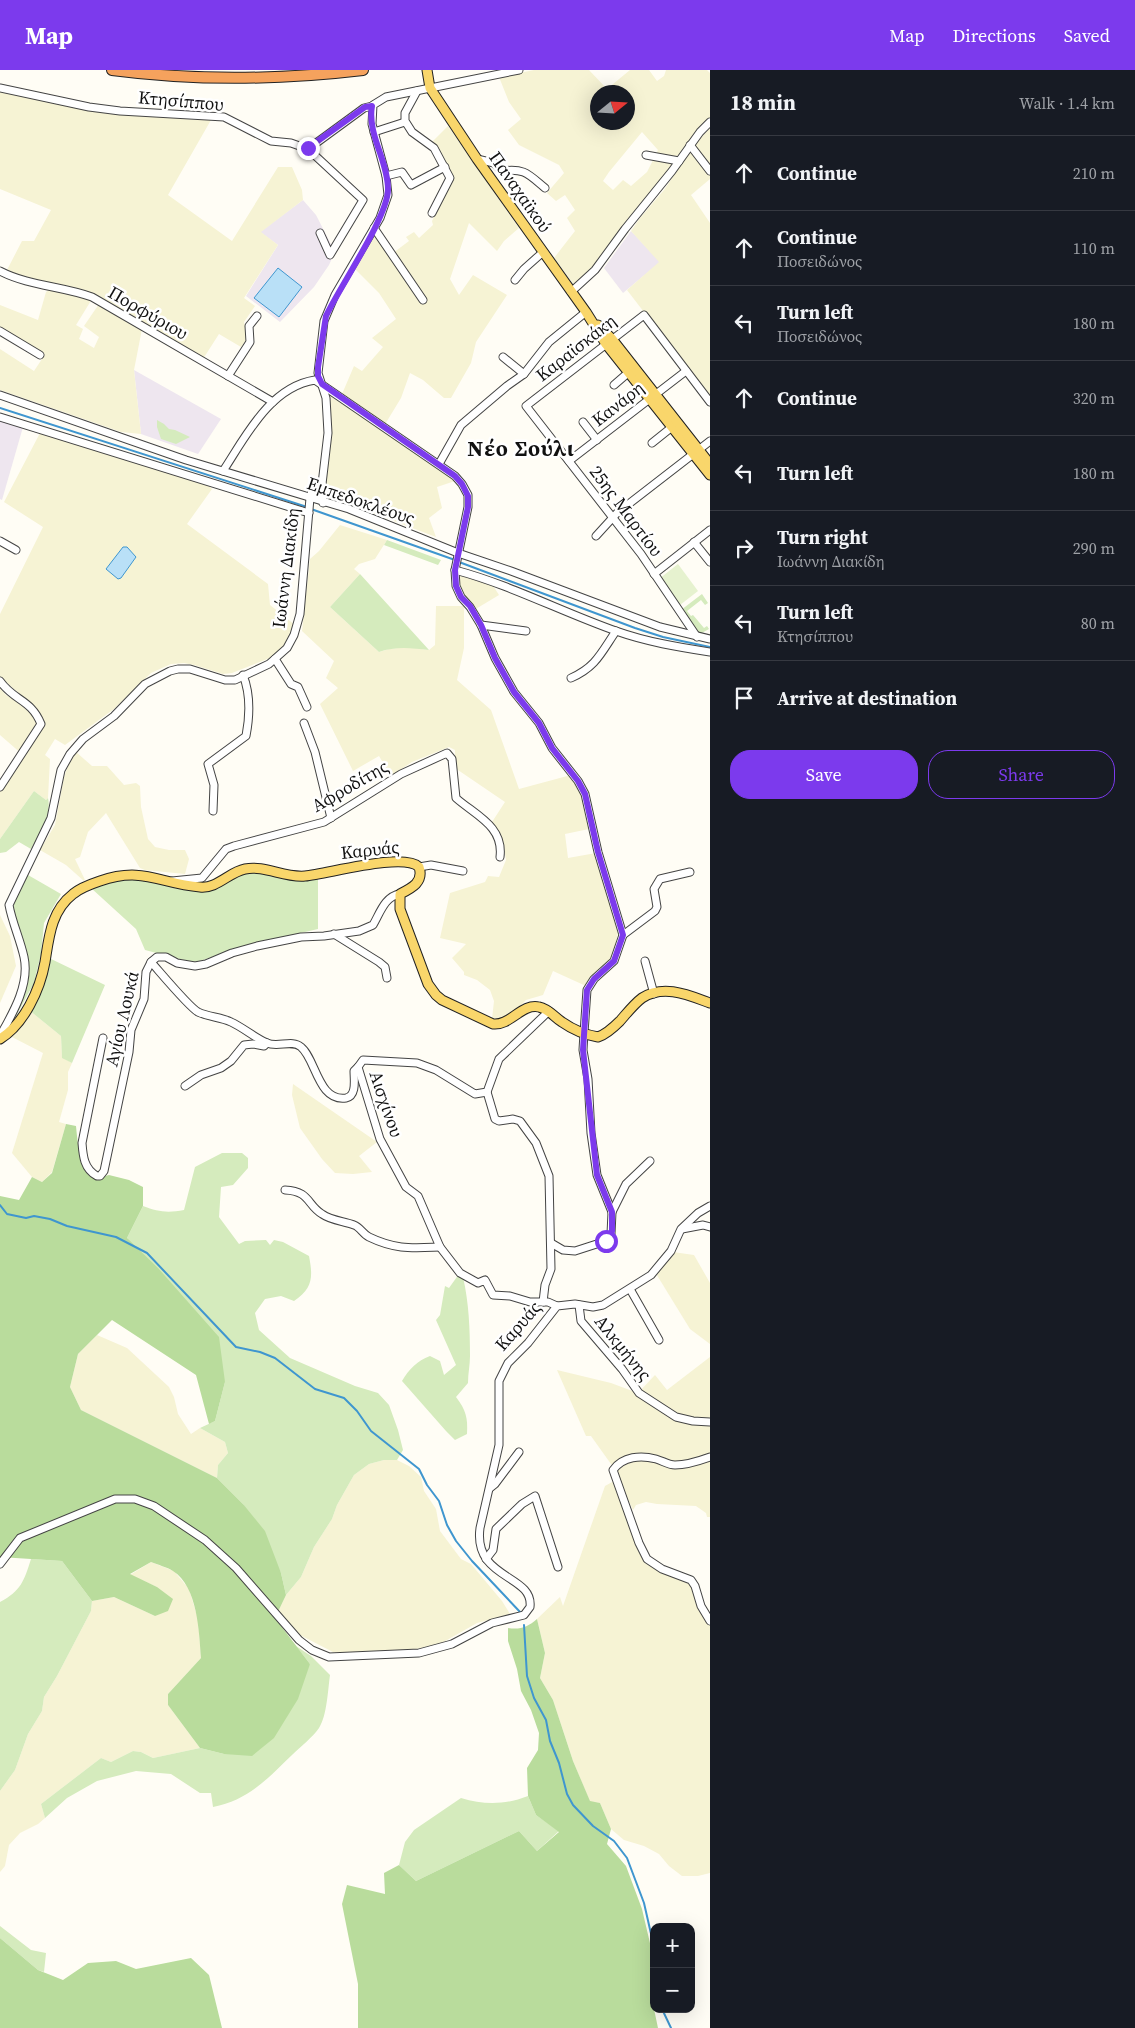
<!DOCTYPE html>
<meta charset="utf-8">
<style>
body{margin:0;font-family:"Source Serif 4",serif;background:#20242c;color:#f1f3f6}
.controls{position:absolute;right:15px;bottom:15px;display:grid;overflow:hidden;border-radius:10px;box-shadow:0 5px 20px #0002}
.controls button{width:45px;height:45px;display:grid;place-items:center;padding:0;border:0;border-bottom:1px solid #363941;background:#171b24;color:#f1f3f6;font:25px sans-serif}
.compass{position:absolute;left:590px;top:15px;width:45px;height:45px;border-radius:50%;background:#171b24;box-shadow:0 5px 20px #0002;rotate:72deg}
.stop{position:absolute;width:15px;height:15px;margin:-11px;border:4px solid #7c3aed;border-radius:50%;background:#fff}
.stop.end{background:#7c3aed;border-color:#fff;box-shadow:0 1px 5px #0008}
.list{margin:0;padding:0;list-style:none}
h2{display:flex;justify-content:space-between;align-items:center;height:65px;margin:0;padding:0 20px;font-size:21px}
h2 small{font-size:16px;font-weight:400;color:#9ea1a6}
.list li{display:grid;grid-template-columns:32px 1fr auto;gap:15px;align-items:center;box-sizing:border-box;height:75px;padding:0 20px;border-top:1px solid #363941}
.list b{display:block;font-size:19px;white-space:nowrap}
.list p{margin:0;font-size:16px;white-space:nowrap;color:#9ea1a6}
.list em{font-size:16px;font-style:normal;color:#9ea1a6}
.actions{display:flex;gap:10px;padding:15px 20px}
.actions a{flex:1;padding:11px 0;border:1px solid #7c3aed;border-radius:20px;text-align:center;font-size:18px;color:#7c3aed}
.actions .main{background:#7c3aed;color:#fff}
.icon{flex:none;width:28px;height:28px;fill:none;stroke:currentColor;stroke-width:2;stroke-linecap:round;stroke-linejoin:round}
.map{position:relative;flex:none;width:710px;height:1958px;overflow:hidden}
header{display:flex;align-items:center;gap:30px;box-sizing:border-box;height:70px;padding:0 25px;background:#7c3aed;color:#fff}
header strong{font-size:24px}
nav{display:flex;gap:28px;margin-inline-start:auto;font-size:18px}
main{display:flex}
aside{flex:1;background:#171b24}
.map>svg:first-child{display:block}
</style>
<header>
<strong>Map</strong>
<nav><a>Map</a><a>Directions</a><a>Saved</a></nav>
</header>
<main>
<div class="map">
<svg width="710" height="1958" viewBox="0 0 710 1958">
<rect width="100%" height="100%" fill="#fffdf5"/>
<g fill="#eee6ef">
<path d="M303 130 316 145 335 182 329 195 314 217 280 252 246 226 278 175 260 162Z"/>
<path d="M631 161 660 192 623 223 604 198Z"/>
<path d="M134 300 221 349 198 384 141 364Z"/>
<path d="M0 350 23 357 2 430 0 429Z"/>
</g>
<g fill="#f6f3d4" fill-rule="evenodd">
<path d="M534 0H589L607 19 630 0H649L657 11 664 6 666 0H707L710 3V49L696 62 681 83 674 88 656 84 658 80 642 62 609 102 603 111 613 120 623 110 631 116 647 102 654 88 673 91 672 96 625 153 593 198 574 215 554 188 575 161 567 148 575 140 565 125 556 131 547 123 564 103 559 95 519 75 508 60 521 49 509 32 499 7ZM598 22H628V52H598Z"/>
<path d="M0 21 106 42 197 50H211L168 125 232 171 278 97H292L302 120 303 130 261 162 278 175 244 228 255 236 244 252 248 268 241 277 219 264 203 289 87 223 24 208 7 200 22 171H34L51 140 0 119Z"/>
<path d="M448 56 519 158 504 171 497 181 469 153 450 209 459 225 473 205 507 225 476 272 471 293 451 328H444L423 310 410 303 401 328 384 356 342 324 354 296 362 301 383 277 372 268 396 249 379 223 353 197 374 163 393 183 409 171 406 167 414 162 419 168 433 155 432 151 453 109 431 73Z"/>
<path d="M710 58V97L693 76Z"/>
<path d="M691 80 710 105V109L691 125 710 153V328L627 220 659 192 631 161 640 148 664 120Z"/>
<path d="M50 219 92 229 76 255 83 259 79 269 94 278 99 267 84 256 99 234 142 259 134 300 141 364 121 362 0 320V279L34 301 44 286 0 258V235L38 250 46 222Z"/>
<path d="M331 322 456 409 455 411 437 417 442 438 429 448 436 467 357 437 330 431 327 427 323 414 327 327Z"/>
<path d="M40 363 205 413 212 419 187 454 268 514 270 535 295 555 287 573 275 586 232 603 223 604 194 595 184 593 171 594 151 603 114 639 65 675 55 669 45 685 50 689 48 728 46 730 34 721 0 769V712L23 685 0 665V618L6 625 18 632 22 626 0 607V544L43 457 4 432Z"/>
<path d="M340 455 387 470 375 489 359 494 354 499 360 504 330 537 379 582 389 579 407 577 429 580 435 575 436 536H464V578L457 610 491 640 519 719 571 705 581 724 589 759 565 764 568 788 596 783 618 862 613 889 592 907 586 916 553 901 543 925 526 930 516 940 500 949H492L494 931 490 920 477 910 464 905V902L452 888 466 874 440 868 450 823 485 812 488 806 499 807 506 790 504 777 498 761 492 752 505 732 455 698V680L449 677 412 692 391 706 379 686 353 701 320 634 338 618 326 608 334 591 302 561 310 489 319 481Z"/>
<path d="M457 503 492 514 499 525 474 540 462 525 458 515Z"/>
<path d="M76 682 92 696H107L124 715 136 713 140 716 141 737 148 769 155 777 169 780H185L189 789 185 804 145 800 140 798 106 743 88 762 80 787 75 789 85 810 84 811 66 795 40 780 55 755 64 707 69 693Z"/>
<path d="M0 845 10 866 16 896 0 933Z"/>
<path d="M29 940 61 966 62 987 72 993 68 1002V1020L59 1052 66 1054 52 1102 42 1112 32 1107 12 1083 43 983 10 966Z"/>
<path d="M293 1014 377 1072 359 1086 372 1102 353 1104 335 1103 322 1089 300 1058 292 1025Z"/>
<path d="M673 1182 694 1185 710 1213V1274L690 1259 655 1202Z"/>
<path d="M97 1265 127 1278 169 1317 174 1327 178 1344 191 1364 200 1358 225 1372 228 1383 218 1395 217 1408 81 1340 70 1317 78 1284Z"/>
<path d="M710 1287V1447H707L706 1443 696 1436 657 1434 646 1432 636 1435 633 1440 611 1394 591 1366H586L557 1300 611 1313 635 1322 640 1321 655 1305 667 1320Z"/>
<path d="M384 1390H397L409 1396 421 1407 424 1421 436 1439 440 1461 461 1489 471 1494 502 1531 510 1544 477 1553 440 1574 416 1579 348 1583 333 1582 300 1565 278 1541 286 1525 301 1507 314 1477 332 1449 337 1435 354 1405 369 1394Z"/>
<path d="M614 1411 630 1460 645 1490 689 1512 710 1553V1803L698 1806H682L669 1796 659 1784 644 1776 624 1770 611 1759 600 1733 590 1732 573 1691 553 1630 540 1608 545 1583 537 1549 560 1527 563 1536 605 1416Z"/>
<path d="M151 1492 174 1501 189 1519 198 1549 201 1588 168 1624V1635L200 1678 153 1688 141 1682 133 1681 111 1692 101 1688 41 1734 45 1748 38 1754 20 1763 9 1775 5 1796 0 1802V1721L15 1700 28 1664 42 1641 44 1627 57 1606 91 1541 92 1531 114 1527 155 1546 157 1517 130 1505Z"/>
</g>
<g fill="#d5ebbd">
<path d="M157 350 164 354 169 359 175 360 190 367 176 374 161 369 157 357Z"/>
<path d="M387 470 441 490 438 495 384 475Z"/>
<path d="M360 504 429 580C411 578 396 576 379 582L330 537Z"/>
<path d="M702 524 708 533 705 535 701 530 687 541 691 546 693 545 704 558 707 556 709 559 700 564 681 540Z"/>
<path d="M34 721 46 730 48 728C52 746 39 763 31 779L19 772 6 782 0 783V769Z"/>
<path d="M252 801 318 808V859L244 876 200 891 191 892 145 880 136 859 91 818 111 811 133 807 199 821C218 819 233 804 252 801Z"/>
<path d="M28 805 61 824 44 853 41 884 34 913 15 948 13 947C17 933 28 908 28 894 27 873 8 845 16 825 19 818 24 811 28 805Z"/>
<path d="M47 887 105 915 72 993 62 988 61 966 29 940Z"/>
<path d="M222 1083H242L248 1088V1098L233 1115 221 1117 219 1147 239 1174 245 1171 266 1170 270 1175 274 1170 283 1172 309 1186C313 1207 313 1218 294 1231L281 1226 265 1229 255 1243 259 1260 290 1288 355 1316 378 1323 389 1335 398 1360 403 1380 397 1390H384L369 1394 354 1405 337 1435 332 1449 314 1477 301 1507 286 1525 281 1503 243 1434 217 1408 218 1395 228 1383 225 1372 200 1358 215 1351 225 1312 127 1168 143 1136C158 1142 168 1143 184 1140L195 1097Z"/>
<path d="M459 1204 463 1207C469 1233 470 1260 470 1286 470 1295 468 1303 468 1313L456 1327C466 1340 468 1348 467 1364L455 1370 446 1361 402 1311C409 1299 417 1291 430 1286L440 1291 444 1305 456 1295 436 1250 440 1245 445 1216 449 1218Z"/>
<path d="M31 1489 62 1491 92 1531 91 1541 57 1606 44 1627 42 1641 28 1664 15 1700 0 1721V1532C21 1521 24 1511 31 1489Z"/>
<path d="M296 1576 311 1586 330 1605C328 1619 327 1646 319 1658 312 1668 301 1676 292 1685 267 1709 249 1730 213 1737L211 1723H200L171 1704 136 1701 97 1711 67 1728 45 1748 41 1734 101 1688 111 1692 133 1681 141 1682 153 1688 200 1678 224 1684 310 1594Z"/>
<path d="M528 1726 536 1745 559 1761 537 1781 519 1761 416 1811 399 1795 405 1772 414 1760 461 1728C484 1735 505 1735 528 1726Z"/>
<path d="M0 1856 31 1880 46 1883 44 1902 38 1900 0 1868Z"/>
</g>
<g fill="#b9dc9c">
<path d="M66 1054 76 1056C78 1076 79 1095 94 1109L109 1105 129 1110 143 1117V1136L127 1168 158 1198 219 1267 225 1312 215 1351 209 1354 196 1305 112 1250 78 1284 70 1317 81 1340 217 1408 243 1434 265 1461 281 1503 286 1525 275 1548 310 1594 298 1629 274 1668 252 1686 224 1684 200 1678 168 1635V1624L201 1588C199 1562 198 1517 173 1501 167 1497 158 1495 151 1492L130 1504 157 1517 173 1529 168 1541 155 1546 114 1527 92 1531 62 1491 0 1487V1126L19 1130 32 1107 42 1112 52 1103Z"/>
<path d="M537 1549 545 1583 540 1608 553 1630 573 1691 590 1731 600 1733 611 1759 607 1774 626 1796 642 1839 653 1886 654 1939 658 1958H358V1914L342 1834 347 1815 385 1824 384 1803 399 1795 416 1811 519 1761 537 1781 559 1762 536 1745 528 1726 527 1698 538 1680 539 1663 531 1640 521 1621 517 1599 508 1571V1558C520 1560 528 1557 537 1549Z"/>
<path d="M0 1868 38 1900 63 1910 88 1893 116 1891 136 1899 191 1888 209 1905 222 1958H0Z"/>
</g>
<path fill="#e6f2cf" d="M678 494 698 521 680 535 659 509Z"/>
<g fill="#b9e0f7" stroke="#3f96cf">
<path d="M278 198 302 217 279 247 254 228Z"/>
<path d="M123 477H127L136 487 121 508 118 509 106 499Z"/>
</g>
<g fill="none" stroke-linecap="round" stroke-linejoin="round">
<g stroke="#3f96cf" stroke-width="2">
<path d="M0 338 307 437"/>
<path d="M311 439 455 490"/>
<path d="M459 492 635 558 663 567 710 577"/>
<path d="M0 1135 7 1144 26 1148 34 1146 50 1149 67 1156 116 1167 147 1183 236 1277 260 1282 275 1288 315 1319 344 1328 357 1341 371 1361 419 1399 427 1415 439 1431 447 1455 456 1471 472 1491 521 1543"/>
<path d="M524 1555 527 1606 534 1628 546 1650 550 1671 559 1693 567 1724 573 1735 593 1756 614 1771 627 1788 644 1833 654 1877"/>
<path d="M662 1939 671 1958"/>
</g>
<g stroke="#444" stroke-width="9">
<g id="minor">
<path d="M0 18 89 37 120 41 224 47 271 71 291 73 308 79 364 38 372 36"/>
<path d="M417 21 405 43V51L412 62 434 78 450 108 432 143"/>
<path d="M374 62 405 52"/>
<path d="M690 75 710 101"/>
<path d="M308 79 363 130 330 185 320 163"/>
<path d="M646 85 679 91"/>
<path d="M477 89 494 93 502 101C525 98 528 104 545 118"/>
<path d="M386 106 402 102 411 115 445 97"/>
<path d="M374 158 423 230"/>
<path d="M0 201C29 216 62 216 92 227L273 332"/>
<path d="M515 210 524 199 542 183"/>
<path d="M571 222 595 200 625 159 672 101 700 62 710 52"/>
<path d="M0 261 40 285"/>
<path d="M503 287 524 304"/>
<path d="M228 306 250 272 249 256 257 246"/>
<path d="M614 315 629 302"/>
<path d="M0 325 186 390 349 439 458 483 511 501 660 557 710 569"/>
<path d="M0 347 309 443"/>
<path d="M583 352 597 370"/>
<path d="M652 373 672 357"/>
<path d="M569 391 686 301"/>
<path d="M439 394 461 355 507 316 524 304 549 272 586 242"/>
<path d="M223 401C246 366 270 317 315 310L455 406 462 414 468 425V437L455 500 456 516 461 527 470 537 481 555 495 588 514 622 539 653 552 678 578 711 585 724 598 782 623 865 614 891 594 909 587 920 584 963 583 980 588 1009 591 1063 597 1105 612 1142 611 1164 606 1171 575 1181 563 1180 551 1173"/>
<path d="M322 414 323 433"/>
<path d="M596 466 617 443 710 371"/>
<path d="M0 471 16 480"/>
<path d="M694 472 710 492"/>
<path d="M455 500C511 515 562 542 616 561 647 572 678 577 710 582"/>
<path d="M654 504 710 460"/>
<path d="M481 555 526 561"/>
<path d="M697 567 641 484 526 336 644 245 710 332"/>
<path d="M275 589 291 614 298 617 307 637"/>
<path d="M571 608C596 597 601 583 616 561"/>
<path d="M0 611C14 631 31 629 41 654L0 717"/>
<path d="M304 653 315 682 331 748"/>
<path d="M213 741 214 715 208 694 246 666C250 645 251 625 243 605"/>
<path d="M419 797 431 795 463 801"/>
<path d="M172 811 202 808 226 779 234 776 324 752 401 704 447 683 452 689 456 728C475 745 504 756 500 787"/>
<path d="M334 864 379 892 385 897 387 908"/>
<path d="M623 865 655 841 657 837 654 819 660 809 690 802"/>
<path d="M645 891 654 924"/>
<path d="M151 892C160 902 189 937 198 942 208 947 221 947 231 952 244 958 255 968 267 973 278 978 292 969 301 977 316 989 318 1032 346 1028 357 1026 354 1009 354 1001L358 997"/>
<path d="M549 941 499 989 487 1022 475 1024 436 1000 417 993 363 990 358 997 380 1069 406 1117 418 1126 440 1177 460 1203 478 1213 485 1210 493 1225 510 1226 530 1232H548L557 1236"/>
<path d="M0 966C13 943 30 914 24 887 20 869 12 852 9 835L51 748 61 700 70 684 83 669 114 646 145 614 170 601 178 599H190L225 610H235L269 594 287 578 294 565 300 544 310 428 313 417 322 414 328 363 326 328 318 303 324 251 335 225 380 148 388 125 386 106 372 54 373 35 386 27 519 0"/>
<path d="M103 968 82 1073C83 1086 84 1099 97 1106H100L104 1101 129 982 131 960 144 929 146 902 151 892 157 887H166L177 893 195 896 206 894 232 883 257 876 301 867 324 866 359 861 373 855C380 843 385 826 400 824"/>
<path d="M185 1016 201 1005 221 998 231 991 244 975 253 974 264 976 267 973"/>
<path d="M487 1022 495 1049 499 1051 513 1049 520 1051 536 1073 549 1106 551 1199 545 1215 543 1232"/>
<path d="M285 1120C310 1121 307 1135 322 1144 332 1151 344 1151 354 1155 360 1157 363 1164 369 1167 396 1180 412 1178 440 1177"/>
<path d="M612 1142 626 1114 650 1091"/>
<path d="M682 1159 703 1155 710 1157"/>
<path d="M630 1219 659 1270"/>
<path d="M579 1235 581 1251 622 1299 639 1323 676 1347 693 1351 710 1352"/>
<path d="M710 1387C699 1391 687 1395 675 1395 668 1395 663 1391 656 1389 641 1385 623 1386 613 1400L639 1473 647 1489 662 1499 691 1510 695 1516 701 1536 710 1551"/>
<path d="M490 1418 495 1414 519 1382"/>
<path d="M486 1489 493 1480 496 1459 522 1434 535 1426 558 1497"/>
<path d="M0 1494 20 1468 115 1429H135L154 1436 205 1470 236 1498 299 1570 312 1580 329 1587 419 1583 452 1574 492 1553 524 1545 530 1537C534 1504 473 1510 480 1458L499 1375V1311L508 1293 528 1273 557 1236 575 1234 593 1237 603 1235 651 1205 671 1181 681 1159 698 1143 710 1136"/>
</g>
</g>
<g stroke="#222" stroke-width="11">
<g id="major">
<path d="M427 0 430 18 477 89 586 242 606 274 710 405"/>
<path d="M598 255 612 269 710 394"/>
<path d="M0 969C24 954 40 920 45 892 49 867 51 841 73 824 80 818 91 814 100 811 143 796 160 814 200 817 217 819 229 802 245 799 265 795 284 808 305 806 328 804 403 782 419 797 424 812 412 818 400 824V839L428 914 436 925 442 930 493 954C510 956 522 933 539 937 549 939 554 947 562 952 572 959 586 965 598 967 607 964 614 957 620 951 627 943 634 934 642 928 664 914 688 925 710 933"/>
</g>
</g>
<g stroke="#222" stroke-width="12">
<path id="highway" d="M112 0C196 11 279 10 363 0"/>
</g>
<use href="#minor" stroke="#fff" stroke-width="7"/>
<use href="#major" stroke="#f9d66b" stroke-width="9"/>
<use href="#highway" stroke="#f5a25d" stroke-width="10"/>
</g>
<g fill="none" stroke-linecap="round" stroke-linejoin="round">
<path stroke="#7c3aed" stroke-width="6" d="M308 78 365 37 372 36C367 64 388 91 388 119 388 147 340 216 326 246L318 297V306L322 314 455 406 462 414 468 426V437L455 500 456 516 461 527 470 536 481 555 495 588 514 622 539 653 552 678 578 711 585 724 598 782 623 865 614 891 594 909 587 920 583 980 597 1105 612 1142V1161L610 1166 606 1171"/>
</g>
<g text-anchor="middle" stroke-width="5" stroke-linejoin="round" paint-order="stroke">
<g font-size="18" fill="#111" stroke="#fff">
<text transform="translate(181 31) rotate(5)" y="6">Κτησίππου</text>
<text transform="translate(520 122) rotate(55)" y="6">Παναχαϊκού</text>
<text transform="translate(148 243) rotate(30)" y="6">Πορφύριου</text>
<text transform="translate(576 278) rotate(-38)" y="6">Καραϊσκάκη</text>
<text transform="translate(618 334) rotate(-38)" y="6">Κανάρη</text>
<text transform="translate(361 431) rotate(19)" y="6">Εμπεδοκλέους</text>
<text transform="translate(626 441) rotate(53)" y="6">25ης Μαρτίου</text>
<text transform="translate(286 498) rotate(-83)" y="6">Ιωάννη Διακίδη</text>
<text transform="translate(350 716) rotate(-30)" y="6">Αφροδίτης</text>
<text transform="translate(370 780) rotate(-6)" y="6">Καρυάς</text>
<text transform="translate(122 949) rotate(-77)" y="6">Αγίου Λουκά</text>
<text transform="translate(386 1034) rotate(71)" y="6">Αισχίνου</text>
<text transform="translate(518 1256) rotate(-49)" y="6">Καρυάς</text>
<text transform="translate(623 1278) rotate(51)" y="6">Αλκμήνης</text>
</g>
<g font-size="22" font-weight="bold" letter-spacing="1" fill="#111" stroke="#fff">
<text x="521" y="386">Νέο Σούλι</text>
</g>
</g>
</svg>
<div class="controls">
<button>+</button>
<button>−</button>
</div>
<svg class="compass" viewBox="-18 -18 36 36"><path d="M0-13l5 13h-10z" fill="#e53935"/><path d="M0 13l5-13h-10z" fill="#9ea1a6"/></svg>
<div class="stop" style="left:606px;top:1171px"></div>
<div class="stop end" style="left:308px;top:78px"></div>
</div>
<aside>
<h2>18 min<small>Walk · 1.4 km</small></h2>
<ul class="list">
<li><svg class="icon" aria-label="ahead" viewBox="0 0 24 24"><path d="M12 20V5M6 11l6-6 6 6"/></svg><div><b>Continue</b></div><em>210 m</em></li>
<li><svg class="icon" aria-label="ahead" viewBox="0 0 24 24"><path d="M12 20V5M6 11l6-6 6 6"/></svg><div><b>Continue</b><p>Ποσειδώνος</p></div><em>110 m</em></li>
<li><svg class="icon" aria-label="left" viewBox="0 0 24 24"><path d="M17 20v-9H6M10 6l-5 5 5 5"/></svg><div><b>Turn left</b><p>Ποσειδώνος</p></div><em>180 m</em></li>
<li><svg class="icon" aria-label="ahead" viewBox="0 0 24 24"><path d="M12 20V5M6 11l6-6 6 6"/></svg><div><b>Continue</b></div><em>320 m</em></li>
<li><svg class="icon" aria-label="left" viewBox="0 0 24 24"><path d="M17 20v-9H6M10 6l-5 5 5 5"/></svg><div><b>Turn left</b></div><em>180 m</em></li>
<li><svg class="icon" aria-label="right" viewBox="0 0 24 24"><path d="M7 20v-9h11M14 6l5 5-5 5"/></svg><div><b>Turn right</b><p>Ιωάννη Διακίδη</p></div><em>290 m</em></li>
<li><svg class="icon" aria-label="left" viewBox="0 0 24 24"><path d="M17 20v-9H6M10 6l-5 5 5 5"/></svg><div><b>Turn left</b><p>Κτησίππου</p></div><em>80 m</em></li>
<li><svg class="icon" aria-label="arrive" viewBox="0 0 24 24"><path d="M6 21V4h12l-3 4 3 4H6"/></svg><div><b>Arrive at destination</b></div></li>
</ul>
<div class="actions"><a class="main">Save</a><a>Share</a></div>
</aside>
</main>
